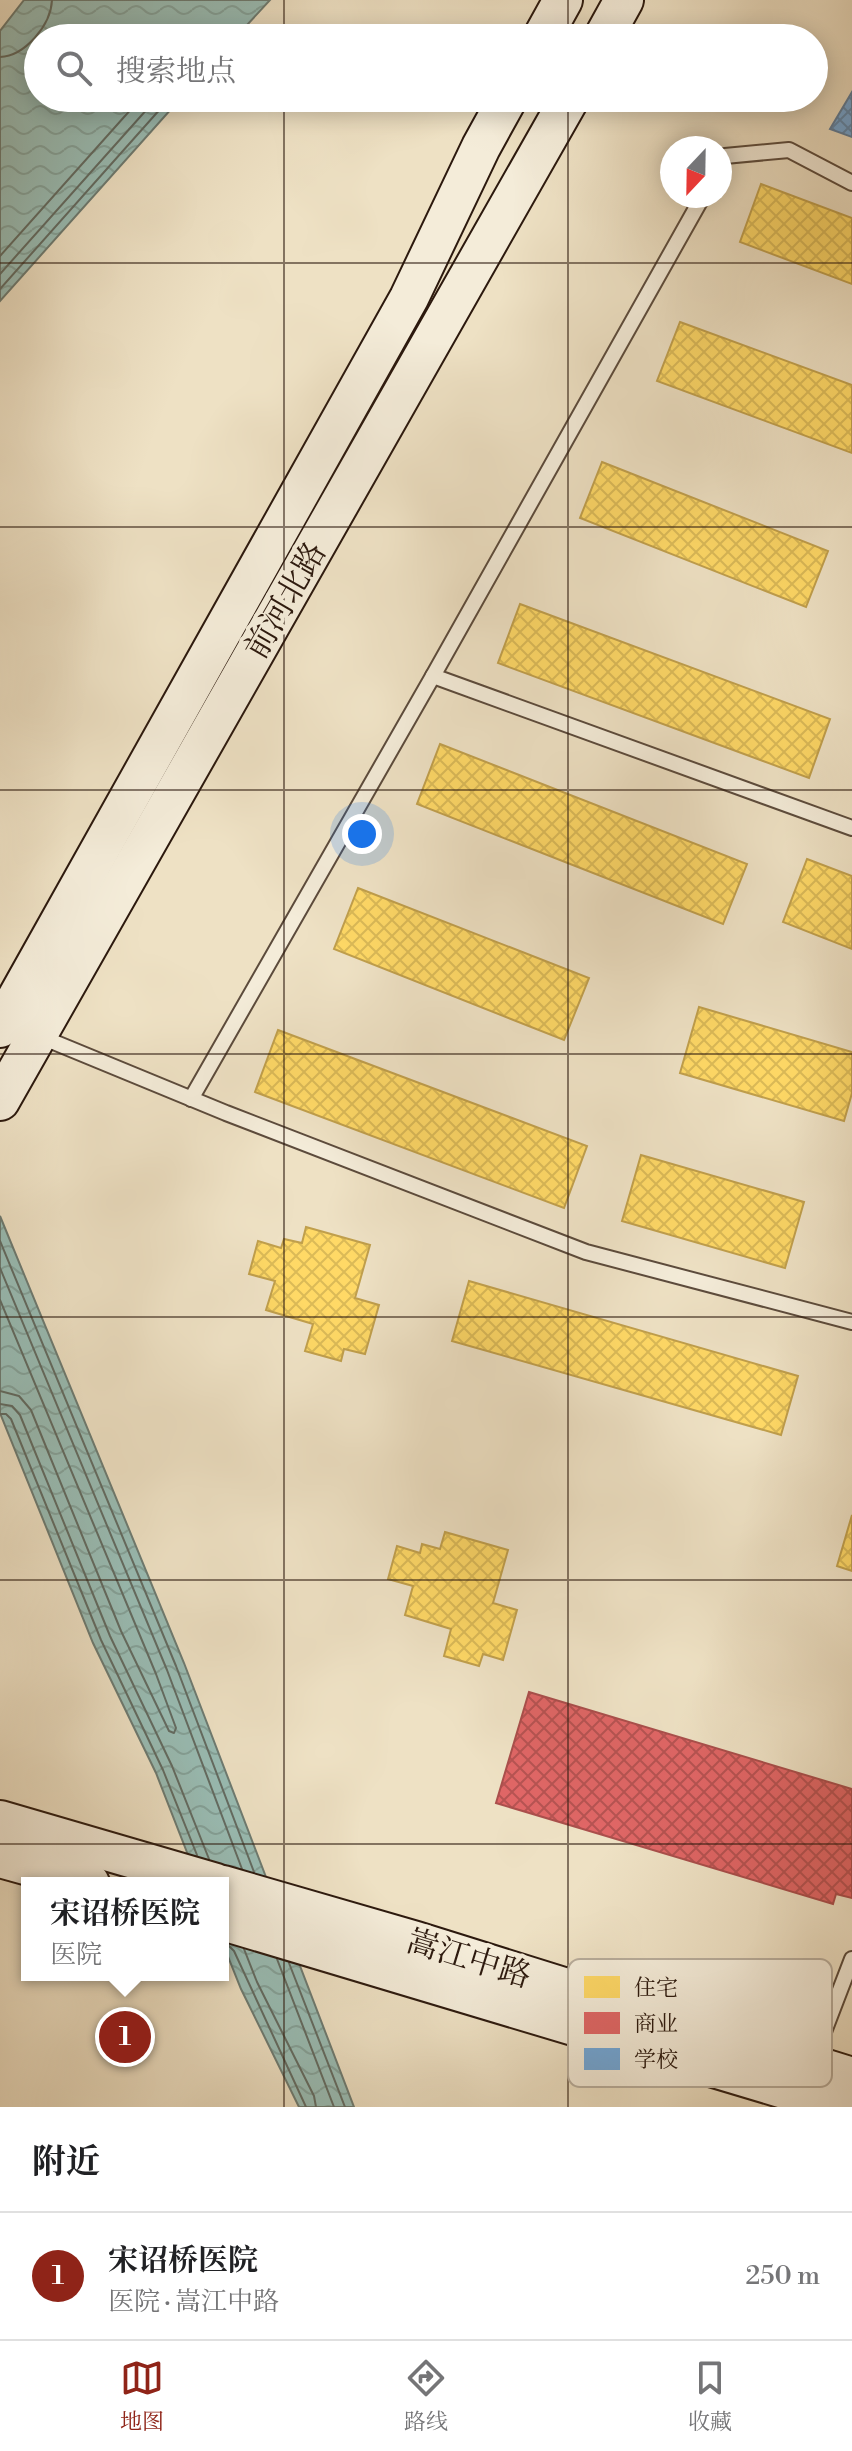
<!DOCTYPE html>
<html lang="zh">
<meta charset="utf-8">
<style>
body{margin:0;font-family:"Libre Bodoni","Noto Serif SC",serif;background:#f2f2f2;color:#202124}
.compass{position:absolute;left:660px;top:136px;width:72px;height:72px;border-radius:50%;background:#fff;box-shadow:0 4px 20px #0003;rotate:202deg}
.you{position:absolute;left:362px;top:834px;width:28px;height:28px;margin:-20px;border:6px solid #fff;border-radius:50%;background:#1a73e8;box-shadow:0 0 0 12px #1a73e833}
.badge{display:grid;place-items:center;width:52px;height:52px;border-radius:50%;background:#8f2418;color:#fff;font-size:26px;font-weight:700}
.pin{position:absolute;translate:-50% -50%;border:4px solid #fff;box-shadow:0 2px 8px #0006}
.popup{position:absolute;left:21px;top:1877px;width:208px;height:104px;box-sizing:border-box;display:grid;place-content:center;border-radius:0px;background:#fff;filter:drop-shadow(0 2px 6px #0005);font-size:26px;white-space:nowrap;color:#757577}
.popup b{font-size:30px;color:#202124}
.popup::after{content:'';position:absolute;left:50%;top:100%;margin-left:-16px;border:16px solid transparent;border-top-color:#fff}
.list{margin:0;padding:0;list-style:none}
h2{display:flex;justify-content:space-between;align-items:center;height:104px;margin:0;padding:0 32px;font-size:34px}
h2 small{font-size:26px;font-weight:400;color:#757577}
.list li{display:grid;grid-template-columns:52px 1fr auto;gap:24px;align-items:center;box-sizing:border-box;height:128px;padding:0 32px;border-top:2px solid #e0e0e0}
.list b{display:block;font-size:30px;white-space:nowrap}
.list p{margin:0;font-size:26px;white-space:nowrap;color:#757577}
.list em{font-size:26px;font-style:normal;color:#757577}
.icon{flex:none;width:44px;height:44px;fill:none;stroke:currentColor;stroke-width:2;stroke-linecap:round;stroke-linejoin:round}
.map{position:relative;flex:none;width:852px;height:2107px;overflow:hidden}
.search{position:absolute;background:#fff;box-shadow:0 4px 20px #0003;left:24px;right:24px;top:24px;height:88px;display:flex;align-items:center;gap:20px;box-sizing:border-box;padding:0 28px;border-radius:44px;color:#757577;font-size:30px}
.sheet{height:232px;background:#fff}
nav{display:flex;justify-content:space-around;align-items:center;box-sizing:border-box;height:112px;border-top:2px solid #e0e0e0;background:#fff;font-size:22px;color:#757577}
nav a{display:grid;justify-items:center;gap:4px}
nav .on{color:#8f2418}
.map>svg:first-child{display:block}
</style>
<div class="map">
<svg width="852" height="2107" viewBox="0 0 852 2107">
<defs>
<pattern id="water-waves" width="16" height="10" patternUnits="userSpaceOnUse" patternTransform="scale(2)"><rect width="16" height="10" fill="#99bdb5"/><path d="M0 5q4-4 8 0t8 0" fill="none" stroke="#84a29a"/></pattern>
<pattern id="homes-cross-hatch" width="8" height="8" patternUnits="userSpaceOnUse" patternTransform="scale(2)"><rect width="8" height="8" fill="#ffd966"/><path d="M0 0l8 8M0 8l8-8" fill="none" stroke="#dbba57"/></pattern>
<pattern id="shops-cross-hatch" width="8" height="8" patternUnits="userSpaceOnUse" patternTransform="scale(2)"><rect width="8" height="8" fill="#e06666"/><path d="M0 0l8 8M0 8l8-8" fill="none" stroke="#b65352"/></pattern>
<pattern id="schools-cross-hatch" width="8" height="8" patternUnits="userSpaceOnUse" patternTransform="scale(2)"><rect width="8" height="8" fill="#6fa8dc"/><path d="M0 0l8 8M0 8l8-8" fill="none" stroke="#5b88b1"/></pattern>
</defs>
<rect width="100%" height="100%" fill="#eee1c4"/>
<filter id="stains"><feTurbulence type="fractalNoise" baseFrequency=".0025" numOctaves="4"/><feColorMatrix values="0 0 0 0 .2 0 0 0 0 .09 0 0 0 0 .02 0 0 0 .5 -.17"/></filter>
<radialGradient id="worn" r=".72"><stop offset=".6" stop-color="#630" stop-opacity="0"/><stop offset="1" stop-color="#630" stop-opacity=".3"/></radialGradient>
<g fill="url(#water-waves)" stroke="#6d7b72" stroke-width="2">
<path d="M24 0H270L235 38H38V98H181L0 301V31Z"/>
<path d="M0 1216 184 1663 354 2107H299L241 1989 223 1944V1883H199L156 1773 93 1643 0 1413Z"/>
</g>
<g fill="url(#homes-cross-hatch)" stroke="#c09f4c" stroke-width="2">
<path d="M761 184 852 218V284L740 242Z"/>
<path d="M680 322 852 385V453L657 381Z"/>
<path d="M602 462 828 551 806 607 580 518Z"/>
<path d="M520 604 830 719 809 778 498 663Z"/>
<path d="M440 744 747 864 723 924 417 804Z"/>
<path d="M807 859 852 876V949L783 922Z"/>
<path d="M358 888 589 978 564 1040 334 949Z"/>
<path d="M699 1007 852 1052V1093L844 1121 680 1073Z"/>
<path d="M278 1030 587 1146 564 1208 255 1092Z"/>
<path d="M641 1155 804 1202 785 1268 622 1221Z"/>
<path d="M306 1227 370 1245 355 1298 379 1305 365 1354 344 1349 341 1361 305 1351 313 1324 266 1310 275 1281 249 1274 258 1241 281 1248 284 1239 302 1243Z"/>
<path d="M469 1281 798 1376 781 1435 452 1341Z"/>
<path d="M852 1515V1571L837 1566Z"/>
<path d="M445 1532 508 1550 493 1603 517 1610 503 1660 483 1654 479 1666 444 1656 451 1629 405 1615 413 1586 388 1579 397 1546 420 1553 422 1544 440 1549Z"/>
<path d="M554 1705 852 1794V1851L539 1757Z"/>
</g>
<path fill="url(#shops-cross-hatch)" stroke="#aa4f4c" stroke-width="2" d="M529 1692 852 1789V1898L836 1894 833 1904 496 1803Z"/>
<path fill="url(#schools-cross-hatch)" stroke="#5b7d9e" stroke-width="2" d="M852 92V137L830 129Z"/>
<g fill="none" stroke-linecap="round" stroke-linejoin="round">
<g stroke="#626b62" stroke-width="2">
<path d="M0 57C25 56 51 25 52 0"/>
<path d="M0 256 141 98"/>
<path d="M0 274 157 98"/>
<path d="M0 289 170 98"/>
<path d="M0 1241 176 1666 254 1872"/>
<path d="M0 1268 167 1670 242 1869"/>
<path d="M0 1300 156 1674 176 1728 174 1733 169 1731 121 1631 31 1410 19 1396 0 1391"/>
<path d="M0 1404 12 1406 20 1415 110 1636 172 1766 209 1859"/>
<path d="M0 1414H6L11 1419 101 1640 163 1770 197 1855"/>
<path d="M223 1945 229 1946 234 1951 306 2107"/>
<path d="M244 1949 257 1982 314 2096 316 2107"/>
<path d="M277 1959 334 2107"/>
<path d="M289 1963 345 2107"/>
</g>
<g stroke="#5c4b3c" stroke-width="18">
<g id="lane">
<path d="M720 166 725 156 789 150 852 183"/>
<path d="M433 676 852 828"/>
<path d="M39 1036 226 1113 586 1252 852 1322"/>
<path d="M191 1099 433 676 703 196"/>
<path d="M812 2063 852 1959"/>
</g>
</g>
<g stroke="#2c190e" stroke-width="42">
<g id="secondary">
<path d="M542 38 563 0"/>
<path d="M603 38 624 0"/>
<path d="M0 1028 409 298 481 147 508 98"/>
<path d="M0 1101 570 98"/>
<path d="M0 1820 216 1883"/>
<path d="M0 1858 90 1883"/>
<path d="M223 1885 416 1941 852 2077"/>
<path d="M223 1921 844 2107"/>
</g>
</g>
<use href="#lane" stroke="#f4ecd9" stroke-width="14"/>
<use href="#secondary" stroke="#f4ecd9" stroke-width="38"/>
</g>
<path fill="none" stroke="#2c190e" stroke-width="2" stroke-opacity="0.55" d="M284 0V38M568 0V38M284 98V2107M568 98V2107M0 263H852M0 527H852M0 790H852M0 1054H852M0 1317H852M0 1580H852M0 1844H852"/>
<g text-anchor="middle" stroke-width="8" stroke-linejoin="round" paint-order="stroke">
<g font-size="32" fill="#2c190e" stroke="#f4ecd9">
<text transform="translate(285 600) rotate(-60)" y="11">前河北路</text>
<text transform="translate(469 1958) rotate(17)" y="11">嵩江中路</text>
</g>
</g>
<rect x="568" y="1959" width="264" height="128" rx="12" fill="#f4ecd9" stroke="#b8ad9c" stroke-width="2"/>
<rect x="584" y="1976" width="36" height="22" fill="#ffd966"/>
<rect x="584" y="2012" width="36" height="22" fill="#e06666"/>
<rect x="584" y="2048" width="36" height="22" fill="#6fa8dc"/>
<g font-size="22" fill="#2c190e">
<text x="634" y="1995">住宅</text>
<text x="634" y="2031">商业</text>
<text x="634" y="2067">学校</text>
</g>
<rect width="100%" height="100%" filter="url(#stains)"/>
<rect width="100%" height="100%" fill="url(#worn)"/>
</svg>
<svg class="compass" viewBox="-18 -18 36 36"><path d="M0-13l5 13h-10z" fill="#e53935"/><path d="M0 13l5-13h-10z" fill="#757577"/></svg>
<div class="you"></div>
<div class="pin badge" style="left:125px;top:2037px">1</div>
<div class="popup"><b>宋诏桥医院</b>医院</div>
<div class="search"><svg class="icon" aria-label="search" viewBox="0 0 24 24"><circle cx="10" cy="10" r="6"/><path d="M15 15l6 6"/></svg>搜索地点</div>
</div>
<section class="sheet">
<h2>附近<small></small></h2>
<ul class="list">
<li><span class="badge">1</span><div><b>宋诏桥医院</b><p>医院 · 嵩江中路</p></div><em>250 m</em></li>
</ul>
</section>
<nav>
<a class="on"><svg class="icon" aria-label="map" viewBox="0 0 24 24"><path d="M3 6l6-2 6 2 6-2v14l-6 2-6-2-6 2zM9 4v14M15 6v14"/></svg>地图</a>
<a><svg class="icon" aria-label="directions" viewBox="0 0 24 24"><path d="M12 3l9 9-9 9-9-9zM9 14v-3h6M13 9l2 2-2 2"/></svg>路线</a>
<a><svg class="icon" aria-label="saved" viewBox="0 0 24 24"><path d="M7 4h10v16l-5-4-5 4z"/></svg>收藏</a>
</nav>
